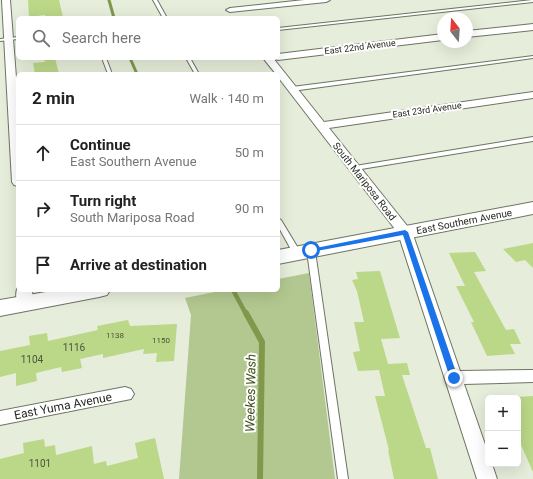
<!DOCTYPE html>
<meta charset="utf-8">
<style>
body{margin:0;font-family:Roboto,sans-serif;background:#f6f6f6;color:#222}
.controls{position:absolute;right:12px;bottom:12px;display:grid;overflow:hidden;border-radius:6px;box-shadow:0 4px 16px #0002}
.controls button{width:36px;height:36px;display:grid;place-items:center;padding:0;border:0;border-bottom:1px solid #e0e0e0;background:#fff;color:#222;font:20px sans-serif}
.compass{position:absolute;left:437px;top:12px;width:36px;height:36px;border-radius:50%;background:#fff;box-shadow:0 4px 16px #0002;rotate:343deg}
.stop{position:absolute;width:12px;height:12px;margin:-9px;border:3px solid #1a73e8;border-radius:50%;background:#fff}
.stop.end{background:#1a73e8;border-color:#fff;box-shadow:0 1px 4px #0008}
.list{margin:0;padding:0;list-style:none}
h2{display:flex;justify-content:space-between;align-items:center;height:52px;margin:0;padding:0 16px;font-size:17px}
h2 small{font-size:13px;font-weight:400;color:#767676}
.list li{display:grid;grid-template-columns:26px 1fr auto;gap:12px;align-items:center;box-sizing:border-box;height:56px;padding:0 16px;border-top:1px solid #e0e0e0}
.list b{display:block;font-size:15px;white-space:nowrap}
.list p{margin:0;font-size:13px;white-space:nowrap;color:#767676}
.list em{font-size:13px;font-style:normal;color:#767676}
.icon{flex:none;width:22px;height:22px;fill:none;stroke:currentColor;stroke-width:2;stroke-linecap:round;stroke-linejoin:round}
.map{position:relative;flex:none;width:533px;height:479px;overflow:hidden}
.search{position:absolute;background:#fff;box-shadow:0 4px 16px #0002;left:16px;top:16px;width:264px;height:44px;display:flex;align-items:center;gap:10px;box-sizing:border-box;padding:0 14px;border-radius:6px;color:#767676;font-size:15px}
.panel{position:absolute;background:#fff;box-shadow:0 4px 16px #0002;left:16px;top:72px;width:264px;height:220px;border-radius:6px}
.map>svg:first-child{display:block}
</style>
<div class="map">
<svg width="533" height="479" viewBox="0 0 533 479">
<rect width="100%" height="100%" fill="#e6edda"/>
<path fill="#b3c890" d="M309 273 335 479H179L191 315 185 298 224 290H278V279Z"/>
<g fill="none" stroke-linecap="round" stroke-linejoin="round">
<g stroke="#7f984c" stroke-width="3">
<path d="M109 0 114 18"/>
<path d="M130 58 137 74"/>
</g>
<path stroke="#7f984c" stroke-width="4.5" d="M233 290 246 314"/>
<path stroke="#7f984c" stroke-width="6" d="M246 313 262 342 260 479"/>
</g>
<g fill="#bbd788">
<path d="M28 0H59L63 17 45 18V15L29 17Z"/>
<path d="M55 58 59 74H35L33 63 45 62 44 59Z"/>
<path d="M533 243V268L525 260 516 262 503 249Z"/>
<path d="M475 252 486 271 474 272 506 330 514 329 521 344H510L515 354 487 356 471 322H474L456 286H465L449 253Z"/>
<path d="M380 271 400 338 381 339 388 364 407 363 410 375H402L426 448H430L438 479H394L388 450H389L375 396H385L379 370 358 371 353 352 360 351 354 322H364L357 291 352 280 358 279 356 272Z"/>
<path d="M128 320 130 326 177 324 174 361 156 362 157 353 143 354 144 349 103 358V354L80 359 82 368 62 372 61 367 36 373 37 381 16 386V373L0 377V351L30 345 29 336 47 333 48 341 98 330 97 326Z"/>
<path d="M533 396V472L518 438V397Z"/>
<path d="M155 438 164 479H0V459L24 453 23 443 44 439 45 447 55 445 56 455 92 446 94 464 106 461 107 466 138 458 135 443Z"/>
</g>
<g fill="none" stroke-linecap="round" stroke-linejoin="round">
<g stroke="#6d7463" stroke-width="2">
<g id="service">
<path d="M153 0H157L167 18H163Z"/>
<path d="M532 0H533V2L278 30V28Z"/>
<path d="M18 37V39L0 41V39Z"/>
<path d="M533 56V58L292 91 289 89 292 87Z"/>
<path d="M102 58H106L112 74H108Z"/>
<path d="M186 58H190L199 74H195Z"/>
<path d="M533 137V141L355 170 352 168 355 166Z"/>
<path d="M278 218 281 220 301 253 300 255H294L293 253 278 226Z"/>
<path d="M308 249H314L315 251 348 479H338L307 251Z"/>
</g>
</g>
<g stroke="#6d7463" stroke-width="2">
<g id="minor">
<path d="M2 0H10L18 103V186L14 185 12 182Z"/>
<path d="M304 0H330L326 2 230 12 226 10 230 8Z"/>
<path d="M533 24V30L467 37V31Z"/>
<path d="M443 34V40L278 60 274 58H278V54Z"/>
<path d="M263 58H273L324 122 533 92V98L329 128 412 232 460 371 533 370V382L464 384 488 453V464H492L497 479H477L398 233 278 77V74H276Z"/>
<path d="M18 287V290H32L33 303 31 307 25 308 19 307C16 302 15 292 18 287Z"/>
<path d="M125 387 131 389 134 394 131 399 0 425V411Z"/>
</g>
</g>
<g stroke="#6d7463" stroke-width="2">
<g id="secondary">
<path d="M533 202V214L278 264V250Z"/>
<path d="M57 290H110L107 295 99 297 0 316V300Z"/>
</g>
</g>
<use href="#service" fill="#fff" fill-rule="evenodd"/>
<use href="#minor" fill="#fff" fill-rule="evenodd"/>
<use href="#secondary" fill="#fff" fill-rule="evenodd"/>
</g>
<path fill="#1a73e8" d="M405 230 408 232 458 378 457 381H451L450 378 403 235 311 252 308 250 311 249Z"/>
<g text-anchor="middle" stroke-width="4" stroke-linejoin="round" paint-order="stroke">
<g font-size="8" fill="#4b543b">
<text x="115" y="338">1138</text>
<text x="161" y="343">1150</text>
</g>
<g font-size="9" fill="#262821" stroke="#fff">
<text transform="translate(360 47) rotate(-7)" y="3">East 22nd Avenue</text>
<text transform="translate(427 110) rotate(-8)" y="3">East 23rd Avenue</text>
</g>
<g font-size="10" fill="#262821" stroke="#fff">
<text transform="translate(365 181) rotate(52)" y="4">South Mariposa Road</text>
<text transform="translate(464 221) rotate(-11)" y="4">East Southern Avenue</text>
</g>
<g font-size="10" fill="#4b543b">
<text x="74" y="351">1116</text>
<text x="32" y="363">1104</text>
<text x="40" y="467">1101</text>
</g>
<g font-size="12" fill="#262821" stroke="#fff">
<text transform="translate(63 406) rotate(-11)" y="4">East Yuma Avenue</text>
</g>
<g font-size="13" font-style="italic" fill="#3e4f18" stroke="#fff">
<text transform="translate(250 393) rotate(-89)" y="5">Weekes Wash</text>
</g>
</g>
</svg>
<div class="controls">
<button>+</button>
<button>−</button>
</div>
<svg class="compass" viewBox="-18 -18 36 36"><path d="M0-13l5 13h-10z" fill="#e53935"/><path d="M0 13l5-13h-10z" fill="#767676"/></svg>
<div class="stop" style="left:311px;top:250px"></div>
<div class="stop end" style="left:454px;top:378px"></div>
<div class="search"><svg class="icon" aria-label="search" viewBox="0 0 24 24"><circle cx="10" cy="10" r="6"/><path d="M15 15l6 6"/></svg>Search here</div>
<section class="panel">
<h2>2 min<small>Walk · 140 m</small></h2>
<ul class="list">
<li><svg class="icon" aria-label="ahead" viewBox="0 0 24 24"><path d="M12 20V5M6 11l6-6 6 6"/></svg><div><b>Continue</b><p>East Southern Avenue</p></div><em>50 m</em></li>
<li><svg class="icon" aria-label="right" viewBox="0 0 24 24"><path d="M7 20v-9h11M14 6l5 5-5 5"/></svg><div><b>Turn right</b><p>South Mariposa Road</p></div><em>90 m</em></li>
<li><svg class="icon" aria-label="arrive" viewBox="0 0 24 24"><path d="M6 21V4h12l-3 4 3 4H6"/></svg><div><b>Arrive at destination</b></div></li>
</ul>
</section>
</div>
